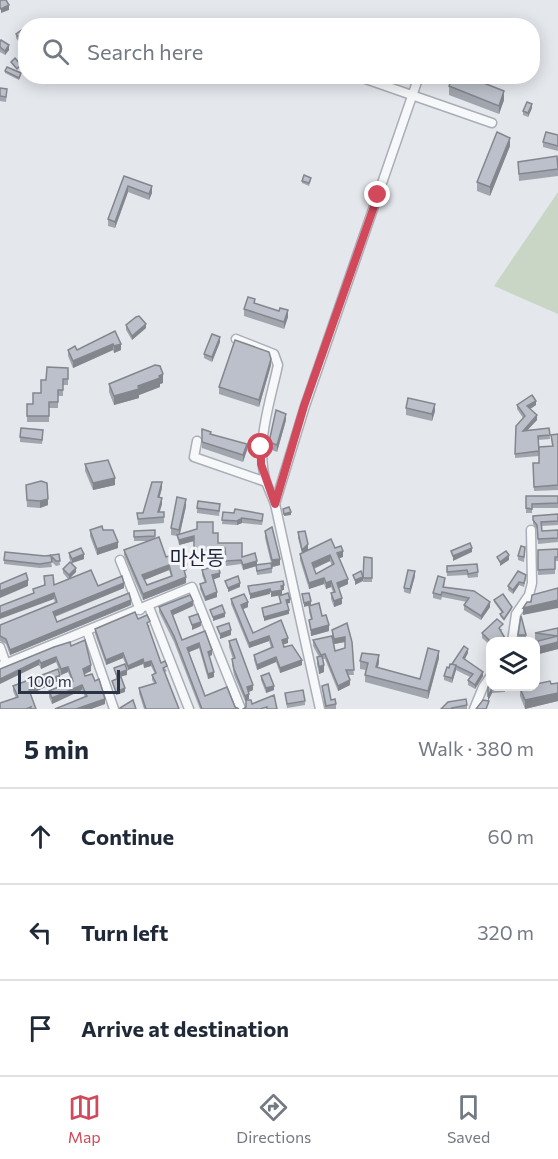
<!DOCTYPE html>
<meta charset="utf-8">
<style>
body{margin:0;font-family:Commissioner,"Noto Sans KR",sans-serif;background:#f6f6f7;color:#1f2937}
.controls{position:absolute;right:18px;bottom:18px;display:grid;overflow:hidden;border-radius:12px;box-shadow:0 3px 15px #0003}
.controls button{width:54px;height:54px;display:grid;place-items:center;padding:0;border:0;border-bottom:2px solid #e0e1e3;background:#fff;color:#1f2937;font:30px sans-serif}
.scale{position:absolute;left:18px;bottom:15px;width:102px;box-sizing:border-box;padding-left:6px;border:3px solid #2b3445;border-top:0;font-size:16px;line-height:21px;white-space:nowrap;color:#2b3445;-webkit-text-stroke:4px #f4f6f9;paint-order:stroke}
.stop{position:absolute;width:18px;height:18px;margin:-14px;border:4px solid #d1495b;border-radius:50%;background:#fff}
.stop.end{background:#d1495b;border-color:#fff;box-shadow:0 2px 6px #0008}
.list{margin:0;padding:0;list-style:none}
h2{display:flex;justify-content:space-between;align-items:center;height:78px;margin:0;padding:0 24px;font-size:26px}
h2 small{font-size:20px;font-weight:400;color:#747a83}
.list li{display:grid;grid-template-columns:39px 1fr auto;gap:18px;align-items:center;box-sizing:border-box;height:96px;padding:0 24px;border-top:2px solid #e0e1e3}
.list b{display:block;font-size:22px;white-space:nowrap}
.list em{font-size:20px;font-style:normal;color:#747a83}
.icon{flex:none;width:33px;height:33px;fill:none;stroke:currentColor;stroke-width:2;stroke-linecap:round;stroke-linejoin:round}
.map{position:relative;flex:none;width:558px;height:709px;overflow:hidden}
.search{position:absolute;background:#fff;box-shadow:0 3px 15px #0003;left:18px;right:18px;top:18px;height:66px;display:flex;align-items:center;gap:15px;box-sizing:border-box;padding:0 21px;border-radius:24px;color:#747a83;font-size:22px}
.sheet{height:366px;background:#fff}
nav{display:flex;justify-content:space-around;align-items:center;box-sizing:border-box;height:84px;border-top:2px solid #e0e1e3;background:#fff;font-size:16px;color:#747a83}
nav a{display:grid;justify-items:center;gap:3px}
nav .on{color:#d1495b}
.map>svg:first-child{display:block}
</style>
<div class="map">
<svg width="558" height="709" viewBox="0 0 558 709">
<rect width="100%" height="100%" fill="#e4e7ec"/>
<path fill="#c9d6c5" d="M558 192V314L494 286Z"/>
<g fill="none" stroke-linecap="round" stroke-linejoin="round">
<g stroke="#a9aeb7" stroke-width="11">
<g id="minor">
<path d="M357 76 492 123"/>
<path d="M236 339 274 354 278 365C270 403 255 444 266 482"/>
<path d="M197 441 194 457 266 482 275 504 320 709"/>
<path d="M275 504 305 406 419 76"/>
<path d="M120 560 140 610"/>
<path d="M149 607 189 709"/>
<path d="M87 631 114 709"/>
<path d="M512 642 516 614 529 595 532 583 531 530"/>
<path d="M0 647 6 664"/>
<path d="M0 666 192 587 241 709"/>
<path d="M474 709 483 687 490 677"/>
</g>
</g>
<use href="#minor" stroke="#f7f8fa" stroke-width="8"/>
</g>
<g fill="#a1a5ae" fill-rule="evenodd">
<path d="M26 33V48L24 49 16 38V34Z"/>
<path d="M0 42 9 50 5 55 0 52Z"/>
<path d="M5 71 21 75 19 80 5 73Z"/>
<path d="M449 86 504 100 499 114 449 95Z"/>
<path d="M0 88 7 93 6 102 0 101Z"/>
<path d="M532 108 528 117 523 115V111Z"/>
<path d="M558 135V151L543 147V142Z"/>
<path d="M510 146 490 196 477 191V182Z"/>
<path d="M518 162 558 165V176L519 181Z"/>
<path d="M124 176 152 193 149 200 128 192 115 228 108 226V219Z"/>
<path d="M311 180 309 186 302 183V181Z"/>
<path d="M255 303 279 311 288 317 284 329 244 316V309Z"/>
<path d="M126 325 146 328 132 340 126 330Z"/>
<path d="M115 331 121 350 114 353 113 350 73 368 68 356V350H77Z"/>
<path d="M220 342 212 362 204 358V354Z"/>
<path d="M271 365 259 407 219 394V387Z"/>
<path d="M68 368V385H63V396H58V408H49V422H27V404H33L41 393 46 380Z"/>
<path d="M163 383 160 384V387L139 395V398L114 405 109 392V384Z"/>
<path d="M517 405H536L530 409 537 420 527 430 549 428 550 439 538 440 539 449 552 446 551 435 558 434V490L534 491 533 463H539V456L515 458 516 426 523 418 517 409Z"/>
<path d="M406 408 435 411 432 421 406 415Z"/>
<path d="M286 420 277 452 269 449V442Z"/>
<path d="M202 429 211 434 247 450 243 462 202 448Z"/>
<path d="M43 435 42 444 20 442V437Z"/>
<path d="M85 464 115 485 93 490 85 471Z"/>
<path d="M26 485 48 505 40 508 27 507Z"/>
<path d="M162 488 159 498 162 504 159 512H164V523L138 525 137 513H143Z"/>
<path d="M526 496H558V508H532V513H526Z"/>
<path d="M186 506 180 534 213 533 218 543 257 565 272 568V573L257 575 256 566 243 570 241 564 226 566 225 552 194 554V541L179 545 177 536 171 535V528Z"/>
<path d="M197 508H220L219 516 197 513Z"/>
<path d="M223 512 263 519 262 525 242 523 237 525 222 524Z"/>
<path d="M558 514V525L541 526 542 531 558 530V542L538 544 537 529 533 524V516Z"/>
<path d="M90 530H103L118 548 97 555 90 536Z"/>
<path d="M155 530V539L166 557 187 570 184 571 186 583 143 600 124 555V550L149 541H134V531ZM169 570 171 576 147 585 144 580Z"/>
<path d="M265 531 280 565 272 567 265 538Z"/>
<path d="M298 532 308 550 335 548 343 557 339 558 348 584 339 588 342 604 334 607 331 599V593L333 592 331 587 326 589 324 584 309 589 300 560V554L302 553 298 538ZM330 561 332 566 316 574 314 569Z"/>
<path d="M558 549V561H555V574L538 575V550Z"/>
<path d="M525 551 524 562 518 560V556Z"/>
<path d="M69 553 84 559 72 563 76 572 69 579 98 586 124 588 55 617 57 622 131 605 10 655 6 644 0 641V625L55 603 54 599 33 593V589L44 585V576L54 585 68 579 63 573V569L71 563 69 557Z"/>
<path d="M59 554 60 565 56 566 51 561 52 567 40 568 4 564V560L45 556Z"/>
<path d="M364 557 372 578V582H363Z"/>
<path d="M447 566 478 572V577L468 578 467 575 447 576Z"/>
<path d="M202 570 220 577 213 579 217 597 205 601 200 589V584L205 583 202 575Z"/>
<path d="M415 576 410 594 404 592V588Z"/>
<path d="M526 578 524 587 519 585 513 594 508 590V586Z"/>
<path d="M445 583 444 587 490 607 481 620 464 610V605L467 602 442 597 441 600 433 598V593Z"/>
<path d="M231 599 248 607 243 609 253 633 288 643 283 644 284 647 302 665 280 673 276 662 257 670 254 660V655L271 648 269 641 249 648 231 604Z"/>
<path d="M494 600 512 609 504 621 500 616V614L502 613 494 602Z"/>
<path d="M193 606 173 615 182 640 205 631 212 655 209 656 214 677 208 679 199 648 189 652 205 696 235 707 239 709H200L174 642 159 612V607Z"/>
<path d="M309 606 322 616 329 631 311 636 309 620 311 619 309 612Z"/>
<path d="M138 619 150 626 148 627 161 663 167 671 165 672 179 709H144L139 693V688L154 683 152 680V675L155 674 151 666 144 668 143 664 128 670 123 658 106 665 95 634V629Z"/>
<path d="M347 623 354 675H348L350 685 338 691 325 659H322L324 672 319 674 317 664V657H319L313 646V640L335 651 345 648V642L334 644 332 635V630Z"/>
<path d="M558 628V649L539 654 538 649V641H535V633Z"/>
<path d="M503 629 501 631 506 642H490V645L482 638V633Z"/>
<rect x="518" y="635" width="8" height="7"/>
<path d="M229 641 253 690 248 692 249 699 245 701 234 675 232 664 233 659 229 647Z"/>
<path d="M71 646 91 671 84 674 85 676 105 704 91 709H55L85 697 82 690 52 704 49 697V691L72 682 68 672 61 675 56 662 41 669 39 665 0 669Z"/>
<path d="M468 653 465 659 483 676 475 689 468 685V680L470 677 456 670 452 683 444 680V676L449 668Z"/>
<path d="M439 658 428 699 365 682V675L366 670 360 669V661L379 662 378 668 420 679Z"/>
<path d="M261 676 274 690 266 693 261 680Z"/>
<path d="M60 680 30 694 16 698 13 691V686Z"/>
<path d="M558 683V701L525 709 520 696V688Z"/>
<path d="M322 686 331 700 336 704V709H325Z"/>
<path d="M488 687H505V692L492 693 488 701Z"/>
<path d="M285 693 305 701V705L287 708Z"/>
<path d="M467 705V709H441Z"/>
</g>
<g fill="#83868d">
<path d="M9 5V10L1 13V9Z"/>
<path d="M9 45V50L5 55V51Z"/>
<path d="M504 91V100L499 114V106Z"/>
<path d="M532 104V108L528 117V113Z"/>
<path d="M510 138V146L490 196V187Z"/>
<path d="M128 186V192L115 228V222Z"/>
<path d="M152 186V193L149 200V194Z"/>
<path d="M288 310V317L284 329V322Z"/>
<path d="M146 324V328L132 340V336Z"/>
<path d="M220 337V342L212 362V357Z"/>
<path d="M113 344V350L73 368V361Z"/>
<path d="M121 344V350L114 353V346Z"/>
<path d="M271 359V365L259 407V400Z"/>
<path d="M163 374V383L160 384V387L139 395V398L114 405V396L138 386Z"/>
<path d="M536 401V405L527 411V406Z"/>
<path d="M435 404V411L432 421V414Z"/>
<path d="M286 414V420L277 452V445Z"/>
<path d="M537 415V420L523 435V431Z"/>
<path d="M247 444V450L243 462V455Z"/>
<path d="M115 478V485L93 490V483Z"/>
<path d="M162 482V488L158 503V497Z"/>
<path d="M162 498V504L158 518V512Z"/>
<path d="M48 499V505L40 508V501Z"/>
<path d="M186 499V506L179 537V530Z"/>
<path d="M291 512V515L284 516V514Z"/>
<path d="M242 518V523L237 525V521Z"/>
<path d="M194 536V541L179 545V540Z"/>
<path d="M118 542V548L97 555V549Z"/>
<path d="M308 544V550L302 557V550Z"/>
<path d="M472 548V552L453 561V556Z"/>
<path d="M343 551V557L337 559V553Z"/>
<path d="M84 554V559L72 563V559Z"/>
<path d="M330 555V561L312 569V563Z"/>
<path d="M509 555V560L500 566V562Z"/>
<path d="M280 559V565L272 567V560Z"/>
<path d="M257 561V566L243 570V565Z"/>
<path d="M169 565V570L142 581V575Z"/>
<path d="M187 565V570L183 572V566Z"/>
<path d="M76 568V572L69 579V575Z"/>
<path d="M415 571V576L410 594V589Z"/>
<path d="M220 573V577L212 580V575Z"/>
<path d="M186 577V583L143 600V594Z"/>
<path d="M363 577V581L355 585V580Z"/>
<path d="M324 578V584L309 589V583Z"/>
<path d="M348 579V584L337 589V583Z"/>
<path d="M28 580V586L0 598V591Z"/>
<path d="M331 581V587L326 589V583Z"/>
<path d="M519 582V585L513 594V590Z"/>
<path d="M124 583V588L53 617V612Z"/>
<path d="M240 583V587L228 592V588Z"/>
<path d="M284 585V590H282V595L271 597V592L281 586Z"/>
<path d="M270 589V594L250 599V594Z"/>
<path d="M217 592V597L205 601V597Z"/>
<path d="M54 593V599L0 619V614Z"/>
<path d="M342 598V604L334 607V601Z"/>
<path d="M290 599V603L286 604V600Z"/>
<path d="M131 600V605L10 655V650Z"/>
<path d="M558 600V608L523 615V608Z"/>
<path d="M193 601V606L171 616V611Z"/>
<path d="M311 601V605L304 607V603Z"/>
<path d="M248 602V607L241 610V605Z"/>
<path d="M490 602V607L481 620V616Z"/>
<path d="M289 610V614L264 621V617Z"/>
<path d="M225 613V617L213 621V617Z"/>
<path d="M201 622V626L192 630V625Z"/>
<path d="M329 625V631L311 636V630Z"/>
<path d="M231 630V635L220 639V634Z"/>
<path d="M269 636V641L249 648V643Z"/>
<path d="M345 637V642L334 644V639Z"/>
<path d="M288 638V643L282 645V640Z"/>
<path d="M558 642V649L539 654V647Z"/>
<path d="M199 643V648L187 653V648Z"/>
<path d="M468 649V653L463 662V658Z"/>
<path d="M212 650V655L208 657V652Z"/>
<path d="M439 651V658L428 699V691Z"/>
<path d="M123 653V658L106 665V660Z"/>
<path d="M379 655V662L376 675V667Z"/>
<path d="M56 657V662L41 669V663Z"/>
<path d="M276 657V662L257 670V665Z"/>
<path d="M143 659V664L128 670V666Z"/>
<path d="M39 660V665L0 684V679Z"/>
<path d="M302 660V665L280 673V668Z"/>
<path d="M151 661V666L144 668V663Z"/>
<path d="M91 665V671L83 675V669Z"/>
<path d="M324 665V672L319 674V667Z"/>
<path d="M456 665V670L452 683V678Z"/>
<path d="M68 667V672L61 675V669Z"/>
<path d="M127 670V675L116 678V674Z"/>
<path d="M214 672V677L208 679V674Z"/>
<path d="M483 672V676L475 689V685Z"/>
<path d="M60 675V680L29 695V690Z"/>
<path d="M350 680V685L338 691V686Z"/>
<path d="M82 685V690L52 704V698Z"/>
<path d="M253 685V690L247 693V687Z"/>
<path d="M274 686V690L266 693V688Z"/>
<path d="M125 688V692L116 695V692Z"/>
<path d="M492 688V693L488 701V697Z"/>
<path d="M558 693V701L525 709V700Z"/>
<path d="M249 694V699L245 701V696Z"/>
<path d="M105 699V704L91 709H76Z"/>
</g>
<g fill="#bbc0ca" stroke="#83868d" stroke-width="1.5" fill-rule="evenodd">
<path d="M0 0H6L9 5 1 9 0 7Z"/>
<path d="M23 29 26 33V43L24 45 16 34Z"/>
<path d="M1 40 9 45 5 51 0 47V42Z"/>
<path d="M15 58 21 65 17 69 11 62Z"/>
<path d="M7 67 21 73 19 78 5 71Z"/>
<path d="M453 76H466L504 91 499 106 449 86Z"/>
<path d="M0 88 7 89 6 97 0 96Z"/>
<path d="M527 102 532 104 528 113 523 111Z"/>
<path d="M497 132 510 138 490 187 477 182Z"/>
<path d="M546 132 558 135V146L543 142Z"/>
<path d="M557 156 558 169 519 174 518 162Z"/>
<path d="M304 175 311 178 309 183 302 181Z"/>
<path d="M124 176 152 186 149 194 128 186 115 222 108 219Z"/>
<path d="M248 297 255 299 254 303 279 311 280 308 288 310 284 322 244 309Z"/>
<path d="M139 316 146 324 132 336 126 325 136 317Z"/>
<path d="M115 331 121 344 114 346 113 344 73 361 68 350 75 346 77 350Z"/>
<path d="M212 334 220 337 212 357 204 354Z"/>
<path d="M235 340 269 352 271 359 259 400 219 387Z"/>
<path d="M155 365 160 366 163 374 159 376 160 378 138 386 139 389 114 396 109 384Z"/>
<path d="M47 367 68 368V379H63V390H58V402H49V416H27V404H33V393H41V380H46Z"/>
<path d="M532 395 536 401 527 406 537 415 523 431 549 428 550 435 538 436 539 451 515 454 516 426 525 416 517 405Z"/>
<path d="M408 398 435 404 432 414 406 408Z"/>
<path d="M276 410 286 414 277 445 269 442Z"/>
<path d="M21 428 43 430 42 440 20 437Z"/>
<path d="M202 429 211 432 210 434 247 444 243 455 202 442Z"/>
<path d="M558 434V485L534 487 533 463H539V447L553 446 551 435Z"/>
<path d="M108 460 115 478 93 483 85 464Z"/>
<path d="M41 481 47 483 48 499 40 501 27 500 26 485Z"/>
<path d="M152 482H162L158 497 162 498 158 512H164V517L138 519 137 513H143Z"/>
<path d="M526 496H558V503L532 504V509L526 508Z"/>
<path d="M177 497 186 499 179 530 171 528Z"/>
<path d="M198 501 220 504 219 511 197 508Z"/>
<path d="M289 507 291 512 284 514 283 509Z"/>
<path d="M235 509 263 514 262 521 242 518 237 521 222 520 223 512 234 513Z"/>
<path d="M558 514V521L541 522 542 531 558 530V538L538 539 537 525 533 520V516Z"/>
<path d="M197 522H213V533H218V543H242V557L255 553 257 561 243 565 241 560 226 561 225 548 194 550V536L179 540 177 535 197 529Z"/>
<path d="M102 526 103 530H113L118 542 97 549 90 530Z"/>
<path d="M272 527 280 559 272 560 265 531Z"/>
<path d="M155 530V536L134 537V531Z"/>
<path d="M305 531 308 544 302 550 298 532Z"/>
<path d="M159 537 166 557 183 551 187 565 183 566 186 577 143 594 124 550ZM169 565 172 576 147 585 142 575Z"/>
<path d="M331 539 335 548 341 546 343 551 337 553 348 579 337 583 342 598 334 601 331 593 335 592 331 581 326 583 324 578 309 583 300 554ZM330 555 334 564 316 574 312 563Z"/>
<path d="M470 543 472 548 453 556 451 551Z"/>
<path d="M521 546 525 547 524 557 518 556Z"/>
<path d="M81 548 84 554 72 559 69 553Z"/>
<path d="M558 549V557H555V569L538 570V550Z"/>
<path d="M506 551 509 555 500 562 497 557Z"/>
<path d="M5 552 45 556 59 554 60 561H56L51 556 52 562 40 564 4 560Z"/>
<path d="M364 557 372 558V578H363Z"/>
<path d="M70 562 76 568 69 575 63 569Z"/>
<path d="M271 563 272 568 257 571 256 565Z"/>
<path d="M477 564 478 572 468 574 467 570 447 572V566Z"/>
<path d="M218 565 220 573 212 575 217 592 205 597 200 584 206 582 202 570Z"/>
<path d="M91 570 98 586 122 576 124 583 53 612 57 622 129 593 131 600 10 650 6 639 0 636V625L57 602 54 593 0 614V606L34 593 33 589 45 585 44 576 53 575 54 585Z"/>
<path d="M408 570 415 571 410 589 404 588Z"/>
<path d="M361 571 363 577 355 580 353 575Z"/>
<path d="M518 571 526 575 524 583 519 582 513 590 508 586Z"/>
<path d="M26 573 28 580 0 591V584Z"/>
<path d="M238 576 240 583 228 588 225 581Z"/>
<path d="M438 576 445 578 443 587 474 591 490 602 481 616 464 605 469 598 442 592 441 595 433 593Z"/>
<path d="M283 581 284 585 281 586 282 590 271 592 270 589 250 594 248 586Z"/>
<path d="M558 588V600L523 608 527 602H531L532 595Z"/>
<path d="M288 593 290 599 286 600 289 610 264 617 262 608 281 603 279 596Z"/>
<path d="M309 593 311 601 304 603 302 594Z"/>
<path d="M244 594 248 602 241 605 253 633 281 620 288 638 282 640 284 647 292 645 302 660 280 668 276 657 257 665 254 655 273 647 269 636 249 643 231 599Z"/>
<path d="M503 594 512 607 504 619 500 614 503 612 494 600Z"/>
<path d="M190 595 193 601 171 611 182 640 205 631 212 650 208 652 214 672 208 674 199 643 187 648 205 696 227 687 235 707 239 709H202L174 636 159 607Z"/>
<path d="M319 603 322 616 326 615 329 625 311 630 309 620 312 619 309 606Z"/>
<path d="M222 605 225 613 213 617 210 610Z"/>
<path d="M135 612 138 619 147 615 150 621 147 623 161 663 165 661 167 666 163 668 179 709H146L139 688 156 683 152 675 156 673 151 661 144 663 143 659 128 666 123 653 106 660 95 629Z"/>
<path d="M198 614 201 622 192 625 189 617Z"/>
<path d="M521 616 526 635H518Z"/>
<path d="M497 619 503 624 499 628 506 640 504 642H491L482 633Z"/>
<path d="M229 623 231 630 220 634 217 627Z"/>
<path d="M347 623 352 642 354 670H346L350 680 338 686 325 654 321 655 313 640 332 636 335 651 345 648V637L334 639 332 630Z"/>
<path d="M558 628V636L535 633Z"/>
<path d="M558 636V642L539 647 538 641Z"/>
<path d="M236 639 253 685 247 687 249 694 245 696 234 669 232 659 235 658 229 641Z"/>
<path d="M85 640 91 665 83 669 85 676 92 674 95 681 99 679 105 699 76 709H55L87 696 82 685 52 698 49 691 73 681 68 667 61 669 56 657 41 663 39 660 0 679V669L54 647 70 642 71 646Z"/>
<path d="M464 646 468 649 463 658 483 672 475 685 468 680 473 674 452 664Z"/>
<path d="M428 648 439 651 428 691 365 675 368 663 360 661 362 653 379 655 376 667 420 679Z"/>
<path d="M322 656 324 665 319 667 317 657Z"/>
<path d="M125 664 127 670 116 674 114 668Z"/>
<path d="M450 664 456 665 452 678 444 676 447 667 449 668Z"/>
<path d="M58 669 60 675 29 690 36 709H30L31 707 26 709H0V703L18 697 13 686Z"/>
<path d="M269 673 274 686 266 688 261 676Z"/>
<path d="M121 677 125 688 116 692 112 681Z"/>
<path d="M550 681 551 684 558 683V693L525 700 520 688 525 687H536V684Z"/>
<path d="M490 683V687H505V688H492L488 697V687Z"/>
<path d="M328 684 331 700 335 699 336 704 326 706 322 686Z"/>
<path d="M303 690 305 701 287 704 285 693Z"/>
<path d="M274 695 277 709H267V707L260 709H243L246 707V700H251L252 704Z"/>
<path d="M466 699 467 705 452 708 453 709H441L448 702Z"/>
<path d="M133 700 136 709H120V708Z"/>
<path d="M483 700 489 701 486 709H476Z"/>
</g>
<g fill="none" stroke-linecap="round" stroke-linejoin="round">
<path stroke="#d1495b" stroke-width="8" d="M261 447V464L275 504 304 406 378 195"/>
</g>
<g text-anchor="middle" stroke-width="6" stroke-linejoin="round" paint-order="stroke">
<g font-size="20" fill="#1d2536" stroke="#f4f6f9">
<text x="197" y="565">마산동</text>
</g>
</g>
</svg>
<div class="controls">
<button><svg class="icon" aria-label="layers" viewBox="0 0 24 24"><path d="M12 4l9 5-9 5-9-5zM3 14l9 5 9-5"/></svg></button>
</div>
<div class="scale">100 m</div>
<div class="stop" style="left:261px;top:447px"></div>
<div class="stop end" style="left:378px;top:195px"></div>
<div class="search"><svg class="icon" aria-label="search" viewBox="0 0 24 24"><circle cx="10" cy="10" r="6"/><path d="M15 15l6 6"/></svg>Search here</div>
</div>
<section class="sheet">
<h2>5 min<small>Walk · 380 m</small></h2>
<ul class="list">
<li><svg class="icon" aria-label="ahead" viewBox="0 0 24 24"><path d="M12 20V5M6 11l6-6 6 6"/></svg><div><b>Continue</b></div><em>60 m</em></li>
<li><svg class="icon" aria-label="left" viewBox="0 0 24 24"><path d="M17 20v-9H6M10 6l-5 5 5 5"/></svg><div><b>Turn left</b></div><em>320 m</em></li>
<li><svg class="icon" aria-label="arrive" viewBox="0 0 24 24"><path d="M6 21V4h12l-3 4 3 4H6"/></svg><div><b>Arrive at destination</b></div></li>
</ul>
</section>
<nav>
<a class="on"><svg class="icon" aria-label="map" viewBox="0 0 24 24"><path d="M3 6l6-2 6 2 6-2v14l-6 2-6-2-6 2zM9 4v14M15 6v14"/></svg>Map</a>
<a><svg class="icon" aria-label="directions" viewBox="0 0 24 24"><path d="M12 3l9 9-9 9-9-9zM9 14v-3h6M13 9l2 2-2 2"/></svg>Directions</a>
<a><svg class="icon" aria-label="saved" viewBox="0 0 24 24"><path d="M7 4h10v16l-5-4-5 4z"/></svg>Saved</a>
</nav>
